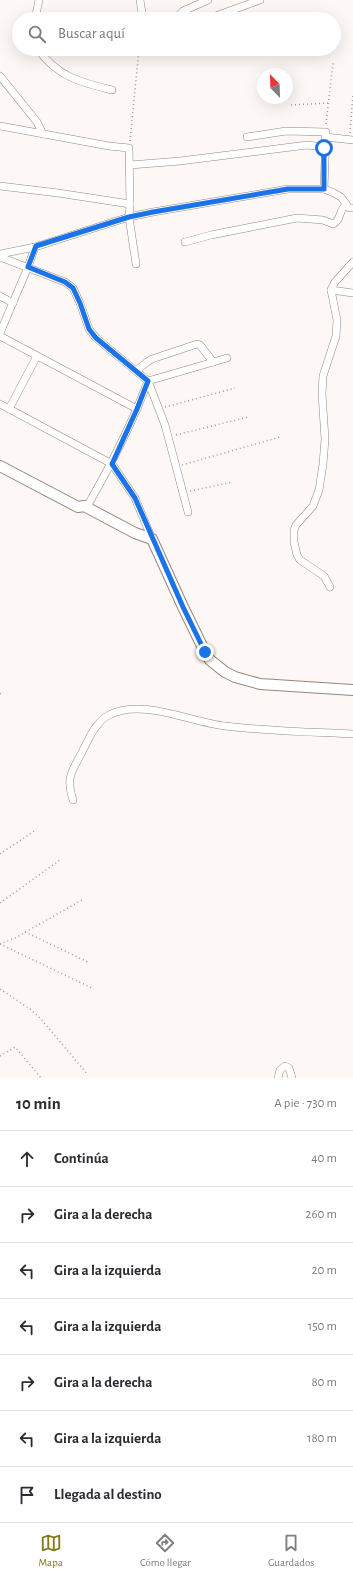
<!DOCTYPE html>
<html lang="es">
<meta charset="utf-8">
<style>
body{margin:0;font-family:"Alegreya Sans",sans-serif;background:#f2f2f3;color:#2b2b33}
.compass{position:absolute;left:257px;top:68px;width:36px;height:36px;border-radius:50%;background:#fff;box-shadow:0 4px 16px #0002;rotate:337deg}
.stop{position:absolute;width:12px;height:12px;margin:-9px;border:3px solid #1a73e8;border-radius:50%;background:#fff}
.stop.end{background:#1a73e8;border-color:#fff;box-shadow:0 1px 4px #0008}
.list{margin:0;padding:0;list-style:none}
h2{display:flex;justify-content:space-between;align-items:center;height:52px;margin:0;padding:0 16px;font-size:17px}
h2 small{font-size:13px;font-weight:400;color:#7c7c81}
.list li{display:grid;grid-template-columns:26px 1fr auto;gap:12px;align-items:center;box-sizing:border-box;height:56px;padding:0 16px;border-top:1px solid #e1e1e2}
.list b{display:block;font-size:15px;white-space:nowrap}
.list em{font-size:13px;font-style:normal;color:#7c7c81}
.icon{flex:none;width:22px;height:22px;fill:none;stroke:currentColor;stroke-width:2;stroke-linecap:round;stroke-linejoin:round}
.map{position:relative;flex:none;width:353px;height:1078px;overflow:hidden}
.search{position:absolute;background:#fff;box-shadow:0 4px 16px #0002;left:12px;right:12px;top:12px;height:44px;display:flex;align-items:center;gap:10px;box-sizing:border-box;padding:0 14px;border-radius:22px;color:#7c7c81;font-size:15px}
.sheet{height:444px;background:#fff}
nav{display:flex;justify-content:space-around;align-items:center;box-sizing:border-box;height:56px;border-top:1px solid #e1e1e2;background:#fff;font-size:11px;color:#7c7c81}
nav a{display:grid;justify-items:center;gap:2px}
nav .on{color:#84771b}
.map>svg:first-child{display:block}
</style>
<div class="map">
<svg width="353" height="1078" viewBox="0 0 353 1078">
<rect width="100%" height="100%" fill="#fdf8f6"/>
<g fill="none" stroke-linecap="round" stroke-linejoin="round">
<g stroke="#99857a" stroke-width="8">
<g id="street">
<path d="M140 0 142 13"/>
<path d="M35 19 39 0"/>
<path d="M180 19 179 15 183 11 208 0"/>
<path d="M207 19 260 0"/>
<path d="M38 49C56 76 82 83 112 90"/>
<path d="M0 76 37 122 43 134"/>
<path d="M0 126 109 146 129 148 130 204 129 217 136 264"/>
<path d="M247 137 286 131 326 132 324 189"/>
<path d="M325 137 353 140"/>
<path d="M130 165 180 161 307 145 324 147"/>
<path d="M0 186 58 193 130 204"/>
<path d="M185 242 211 235 297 218 323 220 333 224C341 221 338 212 346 204"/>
<path d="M0 254 35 247"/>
<path d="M0 257 65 282 73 288 80 303 89 329 96 338 148 381 165 425 188 512"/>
<path d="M331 290 353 293"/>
<path d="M0 296 13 303"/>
<path d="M0 333 28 267 35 247 129 217 153 212 288 189H324L334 193 341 197 349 208H353"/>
<path d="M0 336 137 409"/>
<path d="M136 371 147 362 152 359 197 344 200 345 213 362"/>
<path d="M0 404 112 464 135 498 152 539"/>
<path d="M9 409 37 356"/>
<path d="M84 506 89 503C112 463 132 424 148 381L227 358"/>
<path d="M330 587 324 576 300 560 297 555 294 542V530L296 525 313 506 319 490 323 464 325 439 322 394 323 376 336 336 337 320 331 290 335 282 353 262"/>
<path d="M73 800C66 778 71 773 81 754 88 741 95 722 109 715 142 698 190 722 225 726 267 731 311 732 353 734"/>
<path d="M278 1078 280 1070 285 1066 289 1068 292 1078"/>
</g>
</g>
<g stroke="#99857a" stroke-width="12">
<path id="secondary" d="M0 466 78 507 84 506 135 533 152 539 183 607 205 652 210 660 225 672 235 677 260 684 353 690"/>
</g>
<g stroke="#a19a98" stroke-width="1.5" stroke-dasharray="1 3" stroke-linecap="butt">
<path d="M291 105 328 103"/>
<path d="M326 124 333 63"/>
<path d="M350 133 353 94"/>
<path d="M130 141 139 49"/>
<path d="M165 407 235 388"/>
<path d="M176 435 248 417"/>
<path d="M182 465 280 437"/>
<path d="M190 491 233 482"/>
<path d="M0 694 1 693"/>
<path d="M0 854 34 831"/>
<path d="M0 903 60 860"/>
<path d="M25 932 90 963"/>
<path d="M0 944 94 989"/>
<path d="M0 944 15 938 82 900"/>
<path d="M0 989 30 1009 41 1019 88 1075"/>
<path d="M0 1056 15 1047 41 1078"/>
</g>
<use href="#street" stroke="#fff" stroke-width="7"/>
<use href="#secondary" stroke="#fff" stroke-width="10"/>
</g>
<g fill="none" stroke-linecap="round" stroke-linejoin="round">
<path stroke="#1a73e8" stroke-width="5" d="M205 652 183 607 135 498 112 464 137 409 148 381 96 338 89 329 80 303 73 288 65 282 28 267 36 246 129 217 153 212 288 189H324V148"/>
</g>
</svg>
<svg class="compass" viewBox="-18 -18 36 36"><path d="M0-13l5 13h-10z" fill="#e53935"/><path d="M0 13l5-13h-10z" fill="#7c7c81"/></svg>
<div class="stop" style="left:324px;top:148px"></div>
<div class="stop end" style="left:205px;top:652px"></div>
<div class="search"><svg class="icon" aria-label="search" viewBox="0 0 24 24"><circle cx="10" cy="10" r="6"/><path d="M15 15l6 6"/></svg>Buscar aquí</div>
</div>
<section class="sheet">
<h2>10 min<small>A pie · 730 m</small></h2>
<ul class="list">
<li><svg class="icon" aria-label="ahead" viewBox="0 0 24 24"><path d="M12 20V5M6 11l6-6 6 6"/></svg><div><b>Continúa</b></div><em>40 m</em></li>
<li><svg class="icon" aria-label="right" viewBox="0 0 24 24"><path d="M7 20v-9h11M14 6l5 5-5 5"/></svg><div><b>Gira a la derecha</b></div><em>260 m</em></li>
<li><svg class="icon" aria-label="left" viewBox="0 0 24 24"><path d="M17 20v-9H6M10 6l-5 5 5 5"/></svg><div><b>Gira a la izquierda</b></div><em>20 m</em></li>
<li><svg class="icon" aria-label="left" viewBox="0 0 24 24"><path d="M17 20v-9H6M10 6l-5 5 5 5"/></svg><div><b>Gira a la izquierda</b></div><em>150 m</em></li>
<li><svg class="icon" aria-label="right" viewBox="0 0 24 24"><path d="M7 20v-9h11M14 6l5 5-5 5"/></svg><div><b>Gira a la derecha</b></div><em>80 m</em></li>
<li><svg class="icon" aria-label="left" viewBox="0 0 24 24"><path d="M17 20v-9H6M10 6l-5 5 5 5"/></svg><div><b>Gira a la izquierda</b></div><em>180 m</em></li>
<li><svg class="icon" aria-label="arrive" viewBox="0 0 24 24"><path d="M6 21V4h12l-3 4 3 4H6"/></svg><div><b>Llegada al destino</b></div></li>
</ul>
</section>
<nav>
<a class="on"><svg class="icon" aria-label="map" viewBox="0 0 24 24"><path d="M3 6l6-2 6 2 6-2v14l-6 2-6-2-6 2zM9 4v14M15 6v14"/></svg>Mapa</a>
<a><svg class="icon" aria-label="directions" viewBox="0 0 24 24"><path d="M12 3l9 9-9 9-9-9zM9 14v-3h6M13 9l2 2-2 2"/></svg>Cómo llegar</a>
<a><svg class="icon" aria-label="saved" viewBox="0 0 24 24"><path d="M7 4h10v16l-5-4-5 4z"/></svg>Guardados</a>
</nav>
